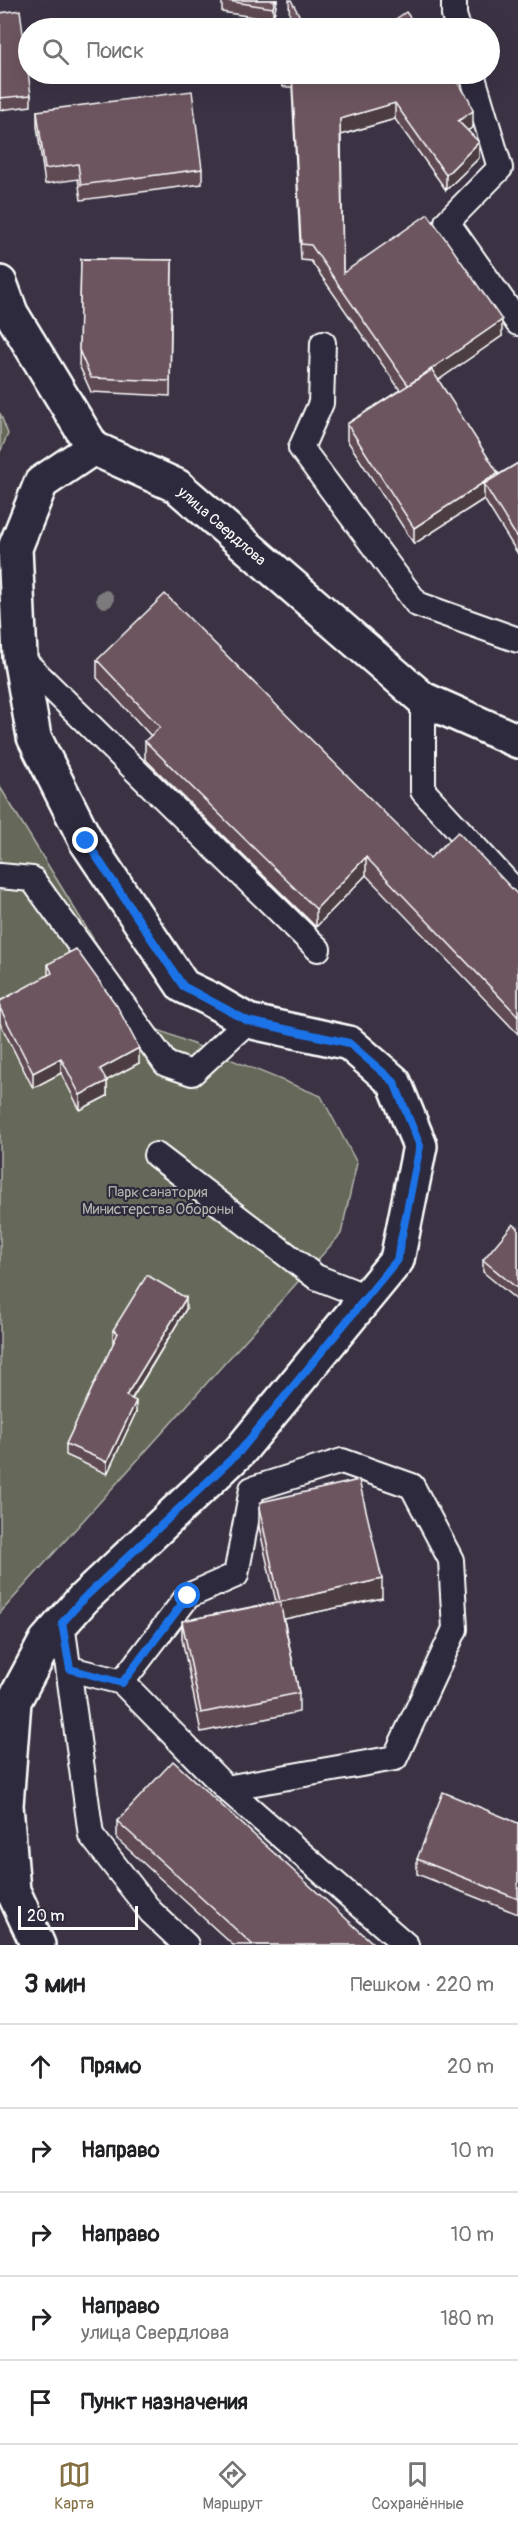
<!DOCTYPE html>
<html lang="ru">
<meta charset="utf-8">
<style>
body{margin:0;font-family:Pangolin,sans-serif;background:#f6f6f6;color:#202124}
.scale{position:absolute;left:18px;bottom:15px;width:120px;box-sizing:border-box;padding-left:6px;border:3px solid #fff;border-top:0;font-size:16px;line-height:21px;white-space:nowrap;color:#fff;-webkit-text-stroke:4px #2f2a3d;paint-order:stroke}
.stop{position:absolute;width:18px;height:18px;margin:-14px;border:4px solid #1a73e8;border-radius:50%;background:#fff}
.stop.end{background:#1a73e8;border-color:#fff;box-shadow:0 2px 6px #0008}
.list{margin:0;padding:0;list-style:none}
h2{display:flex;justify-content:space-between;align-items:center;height:78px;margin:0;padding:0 24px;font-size:26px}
h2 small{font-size:20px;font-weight:400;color:#757577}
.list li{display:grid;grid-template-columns:39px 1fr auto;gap:18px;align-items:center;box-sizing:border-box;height:84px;padding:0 24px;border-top:2px solid #e0e0e0}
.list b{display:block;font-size:22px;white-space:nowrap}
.list p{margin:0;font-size:20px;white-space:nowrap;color:#757577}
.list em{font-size:20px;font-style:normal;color:#757577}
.icon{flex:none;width:33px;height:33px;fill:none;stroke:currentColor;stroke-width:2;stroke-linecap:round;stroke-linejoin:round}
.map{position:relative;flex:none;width:518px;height:1945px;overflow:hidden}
.search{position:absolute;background:#fff;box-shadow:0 6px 24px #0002;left:18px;right:18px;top:18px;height:66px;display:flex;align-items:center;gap:15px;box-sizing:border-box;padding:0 21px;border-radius:33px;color:#757577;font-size:22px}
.sheet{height:498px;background:#fff}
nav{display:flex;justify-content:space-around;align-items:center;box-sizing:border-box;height:84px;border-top:2px solid #e0e0e0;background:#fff;font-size:16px;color:#757577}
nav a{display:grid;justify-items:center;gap:3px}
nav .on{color:#847042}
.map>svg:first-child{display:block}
</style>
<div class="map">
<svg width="518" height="1945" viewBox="0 0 518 1945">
<rect width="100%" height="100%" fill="#3b3344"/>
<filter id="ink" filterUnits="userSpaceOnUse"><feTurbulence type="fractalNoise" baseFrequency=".0167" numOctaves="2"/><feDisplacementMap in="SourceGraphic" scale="12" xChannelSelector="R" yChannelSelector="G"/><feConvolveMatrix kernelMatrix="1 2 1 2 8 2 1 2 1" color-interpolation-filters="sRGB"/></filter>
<g filter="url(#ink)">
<g fill="#66695a" stroke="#b2b4ac" stroke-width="1.5">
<path d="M0 413 8 434 0 452Z"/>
<path d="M0 787 146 1025 321 1096 357 1163 341 1234 0 1613Z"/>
</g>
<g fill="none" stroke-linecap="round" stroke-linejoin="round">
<g stroke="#fff" stroke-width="28">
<g id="lane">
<path d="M454 0V15L458 28"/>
<path d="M472 74 500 168 447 222 518 323"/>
<path d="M323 343 321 403 301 448 417 604 518 640"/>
<path d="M20 657 318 949"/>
<path d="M423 699V791L518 894"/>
<path d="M0 876 32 879 166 1064 192 1073 248 1021"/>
<path d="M156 1155 316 1277 367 1297"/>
<path d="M62 1623 91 1835 151 1912 186 1945"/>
<path d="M70 1669 122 1682 188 1596 236 1575 252 1489 342 1461 412 1486 451 1560 455 1629 395 1758 226 1788"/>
<path d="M122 1682 226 1788 406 1945"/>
</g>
</g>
<g stroke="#fff" stroke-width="38">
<path id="street" d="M0 283 11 313 93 448"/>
</g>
<g stroke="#fff" stroke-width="38">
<path id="secondary" d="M38 1945 13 1891 6 1805 14 1701 46 1641 83 1599 240 1451 397 1260 420 1146 394 1082 349 1043 248 1021 210 999 183 986 86 841 34 737 20 657 15 548 41 483 93 448 177 486 423 699 518 741"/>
</g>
<use href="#lane" stroke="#2f2a3d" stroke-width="24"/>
<use href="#street" stroke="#2f2a3d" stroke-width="33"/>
<use href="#secondary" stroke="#2f2a3d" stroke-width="33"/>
</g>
<circle fill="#7c7a7d" cx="105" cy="599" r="9"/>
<g fill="#5e4953" stroke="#fff" stroke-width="1.5">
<path d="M222 0H277L273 20 222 12Z"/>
<path d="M0 13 31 95V106L0 110Z"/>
<path d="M281 74H451L473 127 467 131 479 158 446 190 395 119 341 135 343 273 502 336 438 380 498 475 518 463V554L484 499 414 544 347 440V424L400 390 311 261 301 260 292 87H283Z"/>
<path d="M37 111 202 169V184L81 200 78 179 45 184 37 126Z"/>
<path d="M81 259 172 260 170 396 91 392 79 365Z"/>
<path d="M97 660 430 858 518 895V1034L366 875 316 927 145 759V741L151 736 97 678Z"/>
<path d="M48 964 139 1063 107 1080V1096L80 1110 61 1073 33 1088 0 1023V1001L48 976Z"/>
<path d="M518 1228V1301L483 1272V1260Z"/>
<path d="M186 1309 132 1399 136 1412 107 1474 66 1455V1444L114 1342H113V1330Z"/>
<path d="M259 1508 382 1598 284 1619 299 1693V1712L201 1732 182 1639V1621L276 1602 259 1527Z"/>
<path d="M117 1821 375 1945H233L117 1839Z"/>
<path d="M518 1823V1914L417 1874V1859Z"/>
</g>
<g fill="#4c3c43" stroke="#fff" stroke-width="1.5">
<path d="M275 0H277L273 20V8Z"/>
<path d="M395 103V119L340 135V119Z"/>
<path d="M473 111V127L458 137V121Z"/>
<path d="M479 142V158L446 190V175Z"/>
<path d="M502 320V336L408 401V385Z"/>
<path d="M498 473V490L484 484V499L414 544V528Z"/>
<path d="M366 857V875L316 927V909Z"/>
<path d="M139 1048V1063L100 1084V1069Z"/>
<path d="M61 1058V1073L33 1088V1073Z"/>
<path d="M107 1081V1096L80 1110V1095Z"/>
<path d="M186 1298V1309L126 1408V1396Z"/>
<path d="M136 1401V1412L107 1474V1462Z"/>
<path d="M382 1579V1598L280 1620V1602Z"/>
</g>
<g fill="#6d5560" stroke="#fff" stroke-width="1.5">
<path d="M222 0H275L273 8Z"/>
<path d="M289 0H291L306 28H290Z"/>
<path d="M20 10 31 95 0 98V13Z"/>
<path d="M406 12 418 28H383Z"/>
<path d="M292 74H451L469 99 473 111 458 121 479 142 446 175 395 103 340 119 343 273 428 214 502 320 408 385 311 245 301 244Z"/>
<path d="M192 91 202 169 81 185 78 164 45 169 37 111Z"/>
<path d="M81 259 172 260 170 381 91 378 79 350Z"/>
<path d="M432 370 498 473 414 528 347 424Z"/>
<path d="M518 463V539L484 484Z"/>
<path d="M165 594 430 858 458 832 518 895V1016L366 857 316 909 145 741 160 727 97 660Z"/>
<path d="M76 949 117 1006 139 1048 100 1069 107 1081 80 1095 61 1058 33 1073 0 1008V1001L52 973 48 964Z"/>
<path d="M513 1224 518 1228V1289L483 1260Z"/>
<path d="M147 1275 186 1298 126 1396 136 1401 107 1462 66 1444 118 1333 113 1330Z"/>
<path d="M359 1480 382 1579 280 1602 259 1508 261 1502Z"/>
<path d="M280 1602 299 1693 201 1713 182 1621Z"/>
<path d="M173 1761 375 1945H253L117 1821Z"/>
<path d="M443 1792 518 1823V1899L417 1859Z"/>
</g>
</g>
<g fill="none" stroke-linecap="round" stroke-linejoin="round" filter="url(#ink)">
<path stroke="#1a73e8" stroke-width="8" d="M86 841 183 986 248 1021 349 1043 394 1082 420 1146 397 1260 240 1451 83 1599 62 1623 70 1669 122 1683 188 1596"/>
</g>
<g text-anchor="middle" stroke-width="4.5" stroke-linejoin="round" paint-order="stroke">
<g font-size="15" fill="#fff" stroke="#2f2a3d">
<text transform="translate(222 526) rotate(41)" y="5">улица Свердлова</text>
</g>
<g font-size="15" fill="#b2b4ac" stroke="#2f2a3d">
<text x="158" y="1197">Парк санатория<tspan x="158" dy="17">Министерства Обороны</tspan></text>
</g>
</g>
</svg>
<div class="scale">20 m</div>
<div class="stop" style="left:188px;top:1596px"></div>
<div class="stop end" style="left:86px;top:841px"></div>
<div class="search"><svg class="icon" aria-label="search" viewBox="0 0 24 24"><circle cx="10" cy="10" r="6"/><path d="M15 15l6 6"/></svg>Поиск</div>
</div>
<section class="sheet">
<h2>3 мин<small>Пешком · 220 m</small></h2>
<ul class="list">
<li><svg class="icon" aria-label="ahead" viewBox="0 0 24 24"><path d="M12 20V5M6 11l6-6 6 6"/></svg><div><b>Прямо</b></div><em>20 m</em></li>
<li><svg class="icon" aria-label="right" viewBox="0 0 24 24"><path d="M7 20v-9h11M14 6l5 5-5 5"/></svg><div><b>Направо</b></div><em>10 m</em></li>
<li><svg class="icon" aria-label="right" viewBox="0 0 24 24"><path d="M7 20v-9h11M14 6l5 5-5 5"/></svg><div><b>Направо</b></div><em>10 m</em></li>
<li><svg class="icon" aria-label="right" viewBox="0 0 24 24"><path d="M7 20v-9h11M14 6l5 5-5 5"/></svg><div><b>Направо</b><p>улица Свердлова</p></div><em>180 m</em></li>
<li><svg class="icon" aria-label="arrive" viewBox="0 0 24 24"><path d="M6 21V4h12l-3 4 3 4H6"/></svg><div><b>Пункт назначения</b></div></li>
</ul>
</section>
<nav>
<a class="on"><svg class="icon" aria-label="map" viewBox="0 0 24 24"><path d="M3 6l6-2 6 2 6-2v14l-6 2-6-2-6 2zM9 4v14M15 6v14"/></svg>Карта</a>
<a><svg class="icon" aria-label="directions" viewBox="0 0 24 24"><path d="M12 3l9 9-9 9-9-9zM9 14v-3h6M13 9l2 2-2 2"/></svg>Маршрут</a>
<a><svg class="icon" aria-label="saved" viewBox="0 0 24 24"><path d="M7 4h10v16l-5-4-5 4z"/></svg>Сохранённые</a>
</nav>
